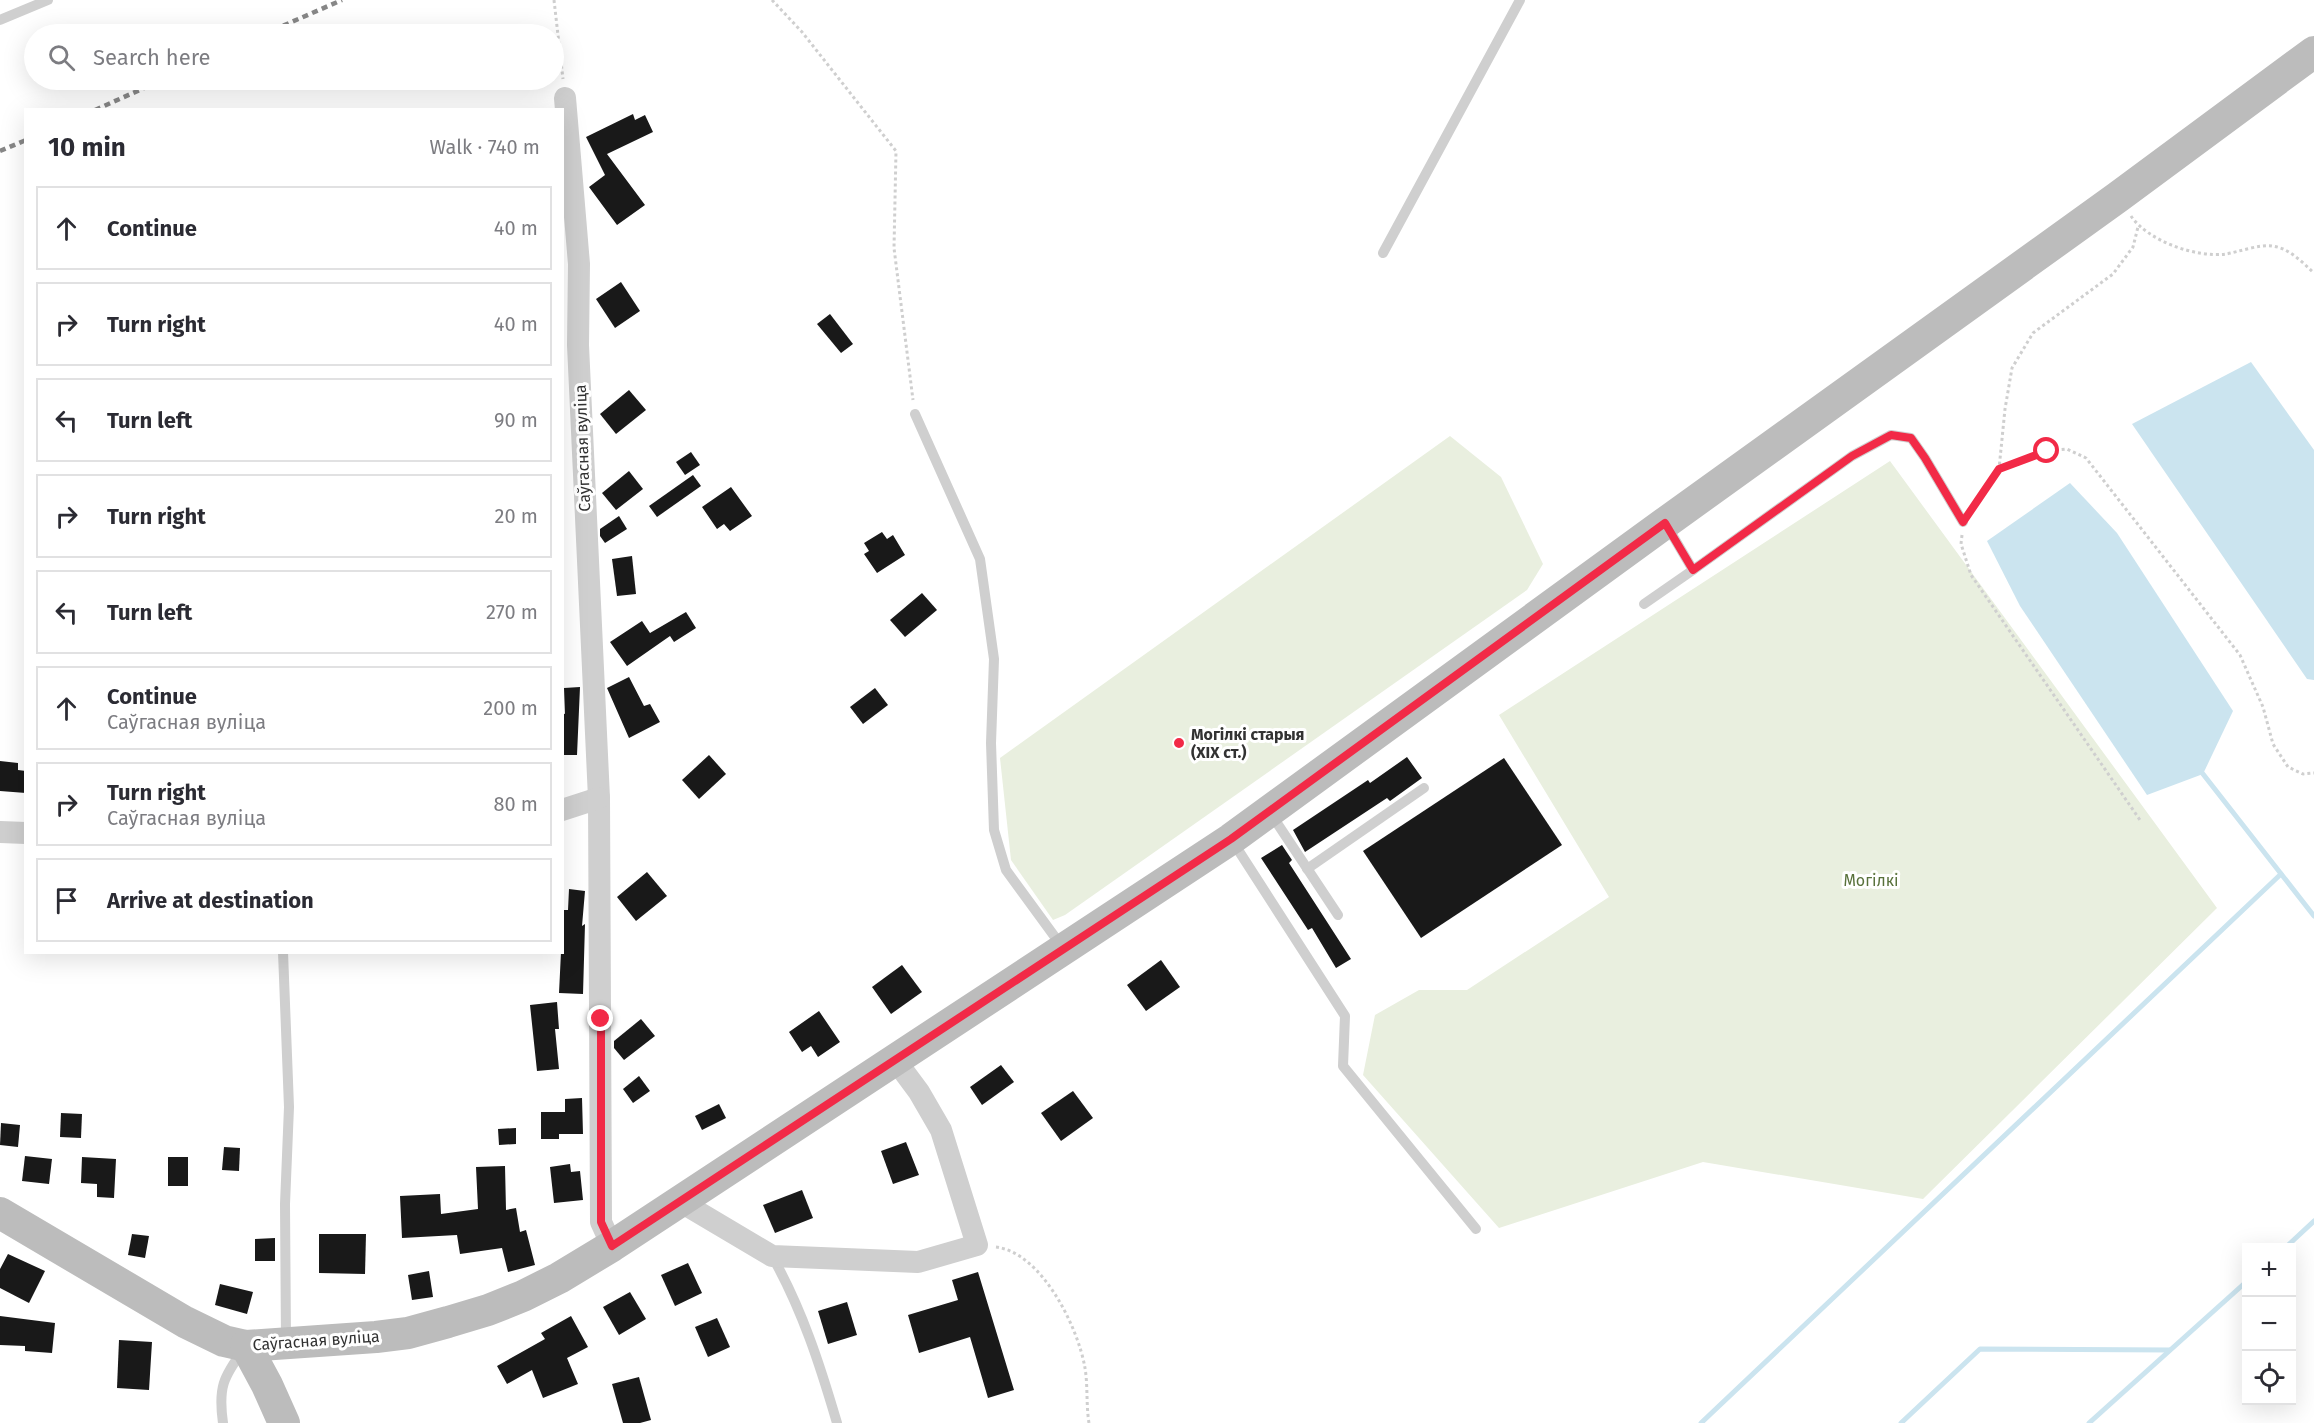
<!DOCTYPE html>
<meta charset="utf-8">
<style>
body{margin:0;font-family:"Fira Sans",sans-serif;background:#f2f2f3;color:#2b2b33}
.controls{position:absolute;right:18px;bottom:18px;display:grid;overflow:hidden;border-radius:0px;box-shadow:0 6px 24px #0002}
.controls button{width:54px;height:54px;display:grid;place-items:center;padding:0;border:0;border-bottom:2px solid #e1e1e2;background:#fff;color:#2b2b33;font:30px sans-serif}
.stop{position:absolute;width:18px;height:18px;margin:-14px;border:4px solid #f22a47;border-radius:50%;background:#fff}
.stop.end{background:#f22a47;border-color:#fff;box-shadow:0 2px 6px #0008}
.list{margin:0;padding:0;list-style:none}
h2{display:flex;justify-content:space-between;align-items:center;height:78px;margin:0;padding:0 24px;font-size:26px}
h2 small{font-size:20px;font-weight:400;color:#7c7c81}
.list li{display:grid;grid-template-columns:39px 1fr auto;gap:18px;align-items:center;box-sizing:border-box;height:84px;margin:0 12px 12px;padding:0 12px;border:2px solid #e1e1e2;border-radius:0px}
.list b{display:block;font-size:22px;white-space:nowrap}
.list p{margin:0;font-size:20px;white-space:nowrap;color:#7c7c81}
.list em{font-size:20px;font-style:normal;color:#7c7c81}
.icon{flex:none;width:33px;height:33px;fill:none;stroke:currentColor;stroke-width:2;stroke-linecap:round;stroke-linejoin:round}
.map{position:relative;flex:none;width:2314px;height:1423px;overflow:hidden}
.search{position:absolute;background:#fff;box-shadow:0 6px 24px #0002;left:24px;top:24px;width:540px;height:66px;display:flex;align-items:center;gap:15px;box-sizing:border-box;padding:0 21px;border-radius:33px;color:#7c7c81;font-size:22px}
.panel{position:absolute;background:#fff;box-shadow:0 6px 24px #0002;left:24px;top:108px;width:540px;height:846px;border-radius:0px}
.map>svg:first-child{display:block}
</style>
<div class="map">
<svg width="2314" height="1423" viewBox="0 0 2314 1423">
<rect width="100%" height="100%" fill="#fff"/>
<g fill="#e9efdf">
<path d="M1450 436 1501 477 1543 564 1527 590 1065 915 1053 920 1011 860 1000 758Z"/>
<path d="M1890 461 2217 908 1923 1199 1703 1162 1499 1228 1363 1075 1375 1015 1419 990H1467L1609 897 1499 715Z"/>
</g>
<g fill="#cbe4ef">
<path d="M2251 362 2314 450V680L2307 679 2132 424Z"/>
<path d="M2070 483 2117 533 2233 711 2203 774 2147 795 2020 606 1987 541Z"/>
</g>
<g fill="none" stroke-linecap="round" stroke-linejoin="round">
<g stroke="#cbe4ef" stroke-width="5">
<path d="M2203 774 2314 916"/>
<path d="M2285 1248 2314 1221"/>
<path d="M1701 1423 2281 874"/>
<path d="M1901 1423 1980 1349 2170 1350"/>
<path d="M2089 1423 2246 1282"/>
</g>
</g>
<g fill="#191919">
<path d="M633 114 635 120 645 115 653 132 607 154 645 205 617 225 589 187 605 175 586 137Z"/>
<path d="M621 282 640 311 615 328 596 299Z"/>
<path d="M830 314 853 344 841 353 817 324Z"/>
<path d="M629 390 646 410 616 434 600 414Z"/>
<path d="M691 452 700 465 685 475 676 462Z"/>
<path d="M629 471 643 489 616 510 602 493Z"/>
<path d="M693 475 701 486 657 517 649 506Z"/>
<path d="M731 487 752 516 730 531 724 524 717 529 702 507Z"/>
<path d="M619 516 627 529 605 543 600 536V529Z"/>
<path d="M882 532 887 539 893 535 905 555 877 573 864 554 869 551 864 543Z"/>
<path d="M632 556 636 594 617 596 612 559Z"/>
<path d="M922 593 937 610 905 637 890 620Z"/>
<path d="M686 612 696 628 674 642 670 636 627 666 610 642 642 621 650 633Z"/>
<path d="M629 677 644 706 650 704 660 722 629 738 607 688Z"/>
<path d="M580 687 577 755H562V713L565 714 564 688Z"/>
<path d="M875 688 888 705 863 724 850 707Z"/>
<path d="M709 755 726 774 699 799 682 780Z"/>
<path d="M1407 757 1422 778 1390 801 1387 798 1305 852 1293 830 1368 780 1370 783Z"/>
<path d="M1504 758 1562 845 1421 938 1363 851Z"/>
<path d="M0 761 18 763V770L26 771V793L0 791Z"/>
<path d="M1282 845 1292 860 1289 863 1351 959 1336 968 1312 928 1308 930 1261 858Z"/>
<path d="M647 872 667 896 636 921 617 897Z"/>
<path d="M569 889 585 891 582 926 585 924 583 994 559 993 561 952H562V910H568Z"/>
<path d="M1161 960 1180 987 1146 1011 1127 985Z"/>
<path d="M902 965 922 992 891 1014 872 987Z"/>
<path d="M557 1002 559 1029H555L559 1069 537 1071 530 1005Z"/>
<path d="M819 1011 840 1042 818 1057 811 1046 802 1052 789 1032Z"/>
<path d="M641 1019 655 1036 624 1060 614 1048V1041Z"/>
<path d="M1001 1065 1014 1082 982 1105 970 1087Z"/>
<path d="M639 1076 650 1091 633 1103 623 1089Z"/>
<path d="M1073 1091 1093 1118 1061 1141 1041 1113Z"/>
<path d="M582 1098 583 1134H559V1139H541V1112H565V1099Z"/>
<path d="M719 1104 726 1118 702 1130 695 1116Z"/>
<path d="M61 1113 82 1114 81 1138 60 1137Z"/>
<path d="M1 1123 20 1125 18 1147 0 1145Z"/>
<path d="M516 1128V1144L499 1145 498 1129Z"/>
<path d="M906 1142 919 1175 893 1184 881 1151Z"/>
<path d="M224 1147 240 1148 239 1171 222 1170Z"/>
<path d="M25 1156 52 1159 49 1184 22 1181Z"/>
<path d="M82 1157 116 1159 114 1198 97 1197V1184L81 1183Z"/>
<rect x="168" y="1157" width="20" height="29"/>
<path d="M570 1164 571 1172 580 1171 583 1200 554 1203 550 1167Z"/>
<path d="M505 1166 506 1210 516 1208 520 1232 526 1230 535 1265 508 1272 502 1248 460 1254 457 1235 402 1238 400 1196 440 1194 441 1214 478 1209 476 1167Z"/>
<path d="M802 1190 813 1218 775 1233 763 1205Z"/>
<path d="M132 1234 149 1236 145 1258 128 1255Z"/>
<path d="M319 1234H366L365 1274 319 1273Z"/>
<path d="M275 1238V1261H255V1239Z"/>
<path d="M8 1254 45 1271 29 1303 0 1288V1269Z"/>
<path d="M688 1263 702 1293 675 1306 661 1275Z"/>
<path d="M429 1271 433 1297 412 1300 408 1275Z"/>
<path d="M978 1272 1014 1390 988 1398 970 1337 919 1353 908 1315 958 1300 952 1280Z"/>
<path d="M220 1284 253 1292 247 1314 215 1305Z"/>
<path d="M630 1292 646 1319 619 1335 603 1307Z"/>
<path d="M847 1302 857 1335 828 1344 818 1311Z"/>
<path d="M0 1316 55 1323 52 1353 25 1351V1346L0 1345Z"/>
<path d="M571 1316 588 1347 567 1358 578 1384 543 1398 532 1370 507 1384 497 1366 545 1339 541 1333Z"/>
<path d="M717 1318 730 1347 708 1357 695 1327Z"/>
<path d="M119 1340 152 1342 149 1390 117 1388Z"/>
<path d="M639 1377 651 1420 640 1423H623L612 1384Z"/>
</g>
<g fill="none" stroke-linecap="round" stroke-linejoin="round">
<g stroke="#cfcfcf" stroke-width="3" stroke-dasharray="3 3" stroke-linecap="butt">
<path d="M554 0 563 79"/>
<path d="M772 0 802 32 896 151 894 248 913 400"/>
<path d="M2131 216C2148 241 2196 258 2226 254 2238 252 2260 244 2272 246 2289 248 2302 262 2314 273"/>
<path d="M1999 469 2047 451 2067 449 2086 458 2240 655 2263 707 2273 744 2288 767 2303 774 2314 773"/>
<path d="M1971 510 1999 469 2005 409 2012 368 2033 333 2113 274 2133 247 2138 227"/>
<path d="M1962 535 1961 544 1971 575 2140 820"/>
<path d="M996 1247C1042 1253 1078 1327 1085 1368 1088 1386 1086 1405 1089 1423"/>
</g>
<g stroke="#cfcfcf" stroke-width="10">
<path d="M0 20 48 0"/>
<path d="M1383 253 1520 0"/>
<path d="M915 414 980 559 994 659 991 743 994 830 1006 870 1063 948"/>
<path d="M1693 570 1852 456 1891 435 1911 438 1925 458 1963 522"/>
<path d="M1644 604 1693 570 1667 526"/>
<path d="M1271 814 1338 915"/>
<path d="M1233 842 1345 1016 1343 1066 1476 1229"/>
<path d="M1307 869 1424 788"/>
<path d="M283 952 289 1107 285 1204 286 1342"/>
<path d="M772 1256C802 1309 820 1365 837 1423"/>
<path d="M223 1423C218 1388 223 1377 244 1349"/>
</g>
<g stroke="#cfcfcf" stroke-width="22">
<path d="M565 98 579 264 578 345 599 798 601 1222 612 1246"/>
<path d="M562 810 599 798"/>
<path d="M0 832 26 833"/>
<path d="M681 1202 772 1256 918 1262 977 1245 941 1130 919 1092 896 1061"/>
</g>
<g stroke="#bcbcbc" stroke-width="32">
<path d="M0 1213 185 1322 224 1341 246 1346 376 1337 408 1333 448 1322 488 1310 523 1296 559 1278 612 1246 1231 839 1665 523 2118 197 2314 52"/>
<path d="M246 1346 267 1385 284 1423"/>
</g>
<g stroke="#878787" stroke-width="4.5" stroke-dasharray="6 4.5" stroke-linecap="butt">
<path d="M264 34 342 0"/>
<path d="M95 110 162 80"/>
<path d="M0 151 26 140"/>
</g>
</g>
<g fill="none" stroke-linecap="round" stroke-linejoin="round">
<path stroke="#f22a47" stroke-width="8" d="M601 1019V1222L612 1246 1231 839 1665 523 1693 570 1852 456 1891 435 1911 438 1925 458 1963 522 1999 469 2047 451"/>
</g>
<circle fill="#f22a47" stroke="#fff" stroke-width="2" cx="1179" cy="743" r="6"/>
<g text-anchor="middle" stroke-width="6" stroke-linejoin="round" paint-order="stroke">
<g font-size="16" fill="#323232" stroke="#fff">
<text transform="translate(582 448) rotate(-92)" y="6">Саўгасная вуліца</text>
<text transform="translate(316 1340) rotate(-4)" y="6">Саўгасная вуліца</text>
</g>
<g font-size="16" font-weight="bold" fill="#323232" stroke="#fff" text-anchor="start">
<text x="1191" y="740">Могілкі старыя<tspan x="1191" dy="18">(XIX ст.)</tspan></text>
</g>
<g font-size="16" fill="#58713b" stroke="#fff">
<text x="1871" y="886">Могілкі</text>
</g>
</g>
</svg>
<div class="controls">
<button>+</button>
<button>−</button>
<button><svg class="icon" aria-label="locate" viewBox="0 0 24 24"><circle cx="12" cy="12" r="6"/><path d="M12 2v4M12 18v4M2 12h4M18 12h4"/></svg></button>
</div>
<div class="stop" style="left:2047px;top:451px"></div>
<div class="stop end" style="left:601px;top:1019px"></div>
<div class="search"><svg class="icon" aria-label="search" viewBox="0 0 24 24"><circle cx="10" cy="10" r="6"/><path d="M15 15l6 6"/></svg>Search here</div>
<section class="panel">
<h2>10 min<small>Walk · 740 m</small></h2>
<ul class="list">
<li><svg class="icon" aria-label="ahead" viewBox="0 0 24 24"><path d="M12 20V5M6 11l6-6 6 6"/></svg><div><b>Continue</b></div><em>40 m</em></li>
<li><svg class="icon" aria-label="right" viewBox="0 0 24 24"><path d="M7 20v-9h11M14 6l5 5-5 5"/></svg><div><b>Turn right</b></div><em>40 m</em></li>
<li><svg class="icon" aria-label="left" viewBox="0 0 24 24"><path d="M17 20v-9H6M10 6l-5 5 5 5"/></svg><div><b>Turn left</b></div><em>90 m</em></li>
<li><svg class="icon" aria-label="right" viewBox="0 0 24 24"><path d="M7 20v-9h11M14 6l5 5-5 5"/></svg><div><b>Turn right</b></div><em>20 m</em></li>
<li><svg class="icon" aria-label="left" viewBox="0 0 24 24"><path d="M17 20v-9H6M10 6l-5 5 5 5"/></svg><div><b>Turn left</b></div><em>270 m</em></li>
<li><svg class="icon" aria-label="ahead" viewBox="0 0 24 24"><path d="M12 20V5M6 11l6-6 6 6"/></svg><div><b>Continue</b><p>Саўгасная вуліца</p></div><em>200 m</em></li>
<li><svg class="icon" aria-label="right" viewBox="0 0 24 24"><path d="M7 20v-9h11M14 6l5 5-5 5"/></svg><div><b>Turn right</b><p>Саўгасная вуліца</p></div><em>80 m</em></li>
<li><svg class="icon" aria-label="arrive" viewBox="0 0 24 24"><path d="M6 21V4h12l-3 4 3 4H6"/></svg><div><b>Arrive at destination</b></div></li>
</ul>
</section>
</div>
